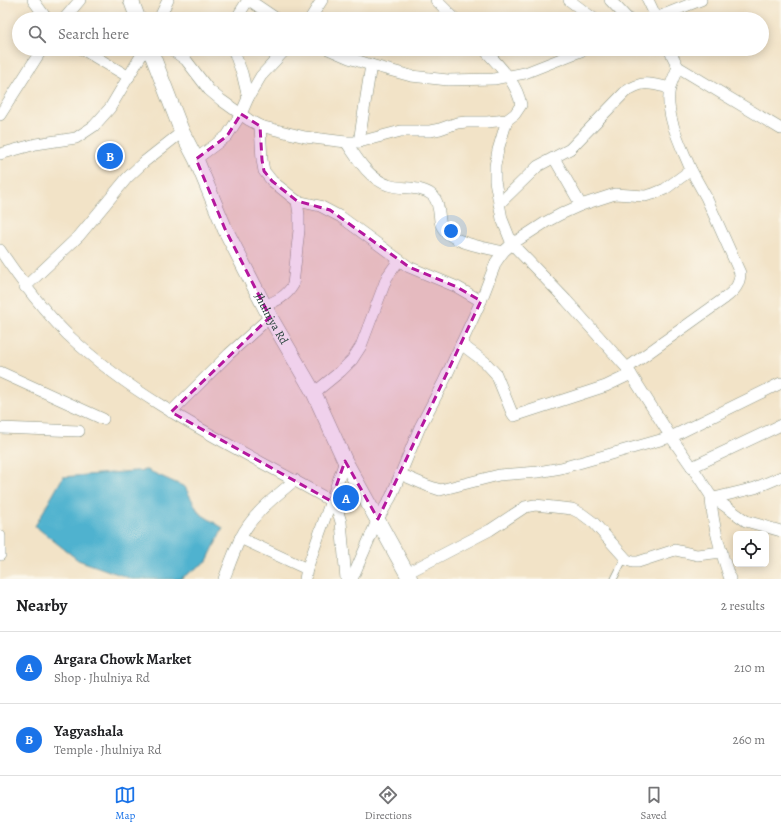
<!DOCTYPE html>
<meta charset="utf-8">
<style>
body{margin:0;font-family:Alegreya,serif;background:#f6f6f6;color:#202124}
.controls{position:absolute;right:12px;bottom:12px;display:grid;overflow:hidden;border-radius:6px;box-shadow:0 2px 10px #0003}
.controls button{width:36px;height:36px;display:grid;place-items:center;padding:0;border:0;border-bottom:1px solid #e0e0e0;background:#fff;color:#202124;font:20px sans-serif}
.you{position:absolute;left:451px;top:231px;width:14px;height:14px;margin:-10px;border:3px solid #fff;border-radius:50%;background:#1a73e8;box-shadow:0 0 0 6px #1a73e833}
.badge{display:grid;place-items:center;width:26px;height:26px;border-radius:50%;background:#1a73e8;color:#fff;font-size:13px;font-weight:700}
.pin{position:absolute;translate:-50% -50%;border:2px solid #fff;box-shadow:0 1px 4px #0006}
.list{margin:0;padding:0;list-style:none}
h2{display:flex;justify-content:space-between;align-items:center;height:52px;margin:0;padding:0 16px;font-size:17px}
h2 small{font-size:13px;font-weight:400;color:#757577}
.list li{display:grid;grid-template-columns:26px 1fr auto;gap:12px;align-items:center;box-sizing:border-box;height:72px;padding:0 16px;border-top:1px solid #e0e0e0}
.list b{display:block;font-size:15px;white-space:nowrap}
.list p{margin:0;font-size:13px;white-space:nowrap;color:#757577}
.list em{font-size:13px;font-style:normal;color:#757577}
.icon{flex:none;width:22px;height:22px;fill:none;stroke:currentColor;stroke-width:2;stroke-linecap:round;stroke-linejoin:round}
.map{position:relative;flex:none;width:781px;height:579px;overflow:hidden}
.search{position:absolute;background:#fff;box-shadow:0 2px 10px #0003;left:12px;right:12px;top:12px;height:44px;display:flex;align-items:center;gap:10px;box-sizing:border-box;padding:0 14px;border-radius:22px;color:#757577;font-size:15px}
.sheet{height:196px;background:#fff}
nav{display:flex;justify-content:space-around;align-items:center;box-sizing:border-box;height:56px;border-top:1px solid #e0e0e0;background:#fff;font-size:11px;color:#757577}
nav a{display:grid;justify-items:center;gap:2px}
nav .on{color:#1a73e8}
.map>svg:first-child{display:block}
</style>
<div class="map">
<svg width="781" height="579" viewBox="0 0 781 579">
<rect width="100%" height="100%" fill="#fbf7ec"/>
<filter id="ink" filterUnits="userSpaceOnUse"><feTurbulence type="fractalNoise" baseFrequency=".025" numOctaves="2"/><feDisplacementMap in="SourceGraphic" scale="8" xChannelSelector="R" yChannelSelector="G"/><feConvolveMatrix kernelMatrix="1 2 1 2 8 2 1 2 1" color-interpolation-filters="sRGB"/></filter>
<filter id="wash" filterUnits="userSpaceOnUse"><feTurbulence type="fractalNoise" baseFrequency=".012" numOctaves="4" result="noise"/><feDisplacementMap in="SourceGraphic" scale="16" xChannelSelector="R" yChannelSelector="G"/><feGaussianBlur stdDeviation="0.9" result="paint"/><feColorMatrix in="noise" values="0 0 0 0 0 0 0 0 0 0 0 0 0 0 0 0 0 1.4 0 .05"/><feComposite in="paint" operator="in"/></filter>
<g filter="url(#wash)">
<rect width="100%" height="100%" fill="#f2e3c7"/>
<path fill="#50b2cf" stroke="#387882" d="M147 470 185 487 199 513 223 528 207 561 180 579H132L78 560 35 526 63 477Z"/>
</g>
<g filter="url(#ink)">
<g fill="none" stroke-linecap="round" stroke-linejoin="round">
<g stroke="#88907e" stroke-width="7">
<path id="lane" d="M614 579 625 557"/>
</g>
<g stroke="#88907e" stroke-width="12">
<g id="street">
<path d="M33 0 47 19"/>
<path d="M249 0 277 19"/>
<path d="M436 0 455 19"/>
<path d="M569 0 594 19"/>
<path d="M610 0 628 19"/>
<path d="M648 0 657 19"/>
<path d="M64 19 80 0"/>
<path d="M159 19 168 0"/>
<path d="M236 19 248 0"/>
<path d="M310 19 322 0"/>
<path d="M653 19 701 0"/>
<path d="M82 49 129 77"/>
<path d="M171 49 186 60 209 90 221 100 249 120 260 126 305 137 346 142H359L401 131H430L440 129 457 123 467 122H487L507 120 515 114 521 105C517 82 499 66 484 49"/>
<path d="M233 49 242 73 248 98"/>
<path d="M328 49 349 58 371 65 411 76 448 80 494 79 525 73 586 49"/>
<path d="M669 49 678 67 781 129"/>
<path d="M0 115 42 49"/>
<path d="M507 120 498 150 495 166V181L502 219 512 244 566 300 627 368 725 298C734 291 740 285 740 273L706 197 691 170"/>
<path d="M260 126 262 160 264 171 272 181 297 201 299 215V230L293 285C286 297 276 301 264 306"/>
<path d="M346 142C357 158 368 178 388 185 401 190 420 185 432 195 439 201 439 213 440 221 444 243 485 247 503 252"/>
<path d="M359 142 371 65"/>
<path d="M0 154 36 144 76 138 94 126 110 108 145 49"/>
<path d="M554 158 581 205"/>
<path d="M196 159 227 136 241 114 248 98 261 76 286 49"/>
<path d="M297 201 320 206 341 217 409 267 457 287 481 301"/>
<path d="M499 204 538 166 570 149 625 92C642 80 650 83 670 88"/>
<path d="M0 250C20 280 42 309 68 335 144 407 241 449 331 501L338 512 341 522 346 579"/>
<path d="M25 287 79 236 127 178 144 162 182 132"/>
<path d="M461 344 485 362 496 374 512 413 514 416 606 386 631 374"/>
<path d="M627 368 671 437 692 467 711 496 746 521 781 531"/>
<path d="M0 372 103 419"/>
<path d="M314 393 341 371 352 360 361 346 387 277 399 260"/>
<path d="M171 412 229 354 270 317"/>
<path d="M0 428 79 431"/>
<path d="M692 467 781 425"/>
<path d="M400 474 428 486 440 490 499 475 538 472 561 468 671 437 781 383"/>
<path d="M711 496C712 524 721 552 730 579"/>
<path d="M714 498 755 488 781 477"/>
<path d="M0 536V555"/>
<path d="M240 538 307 569"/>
<path d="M407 573 490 530 525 507 535 505 572 509 582 514 594 523 627 560 633 562H638L675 550 697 555 722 552"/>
<path d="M224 579C229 566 234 552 240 539 252 514 275 497 295 480"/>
<path d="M305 579 307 569 345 461"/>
<path d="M352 579 378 519 391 497 420 427 444 381 481 301 496 262 503 252 512 244 546 222 561 214 581 205 615 194 645 196 653 194 665 189 691 170C681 145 664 115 670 87 672 81 675 74 678 67"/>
</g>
</g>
<g stroke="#88907e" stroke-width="16">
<g id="secondary">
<path d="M131 0 138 19"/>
<path id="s1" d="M150 49 182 132 196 159 225 229 270 317 314 393 345 461 410 579"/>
</g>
</g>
<use href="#lane" stroke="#fff" stroke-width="5.5"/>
<use href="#street" stroke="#fff" stroke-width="11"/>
<use href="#secondary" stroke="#fff" stroke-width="15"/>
</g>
</g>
<path fill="#b5179e" fill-opacity="0.2" stroke="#b5179e" stroke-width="3" stroke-dasharray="8 5" stroke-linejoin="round" d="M241 114 260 126 262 160 264 171 272 181 297 201 330 210 409 267 457 287 481 301 378 519 345 461 331 501 171 412 270 317 225 229 196 159 227 136Z"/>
<g text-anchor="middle" stroke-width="3.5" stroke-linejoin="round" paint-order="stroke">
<g font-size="12" fill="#1f3d34" stroke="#fbf7ec">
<text dy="4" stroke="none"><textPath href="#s1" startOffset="296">Jhulniya Rd</textPath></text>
</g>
</g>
</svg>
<div class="controls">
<button><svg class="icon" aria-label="locate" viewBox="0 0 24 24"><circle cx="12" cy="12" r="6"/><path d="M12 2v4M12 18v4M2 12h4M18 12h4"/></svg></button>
</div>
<div class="you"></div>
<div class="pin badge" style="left:346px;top:498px">A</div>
<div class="pin badge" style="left:110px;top:156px">B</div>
<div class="search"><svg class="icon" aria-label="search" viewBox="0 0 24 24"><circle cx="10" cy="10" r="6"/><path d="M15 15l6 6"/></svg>Search here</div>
</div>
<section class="sheet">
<h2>Nearby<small>2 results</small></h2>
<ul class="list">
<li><span class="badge">A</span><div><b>Argara Chowk Market</b><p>Shop · Jhulniya Rd</p></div><em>210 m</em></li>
<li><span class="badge">B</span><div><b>Yagyashala</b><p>Temple · Jhulniya Rd</p></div><em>260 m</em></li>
</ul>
</section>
<nav>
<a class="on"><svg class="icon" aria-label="map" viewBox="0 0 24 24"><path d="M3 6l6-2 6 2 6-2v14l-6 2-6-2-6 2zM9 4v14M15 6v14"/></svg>Map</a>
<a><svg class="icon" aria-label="directions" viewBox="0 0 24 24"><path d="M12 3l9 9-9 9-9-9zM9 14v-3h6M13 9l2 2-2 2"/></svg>Directions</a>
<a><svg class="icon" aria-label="saved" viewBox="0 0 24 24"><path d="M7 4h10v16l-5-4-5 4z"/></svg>Saved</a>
</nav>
